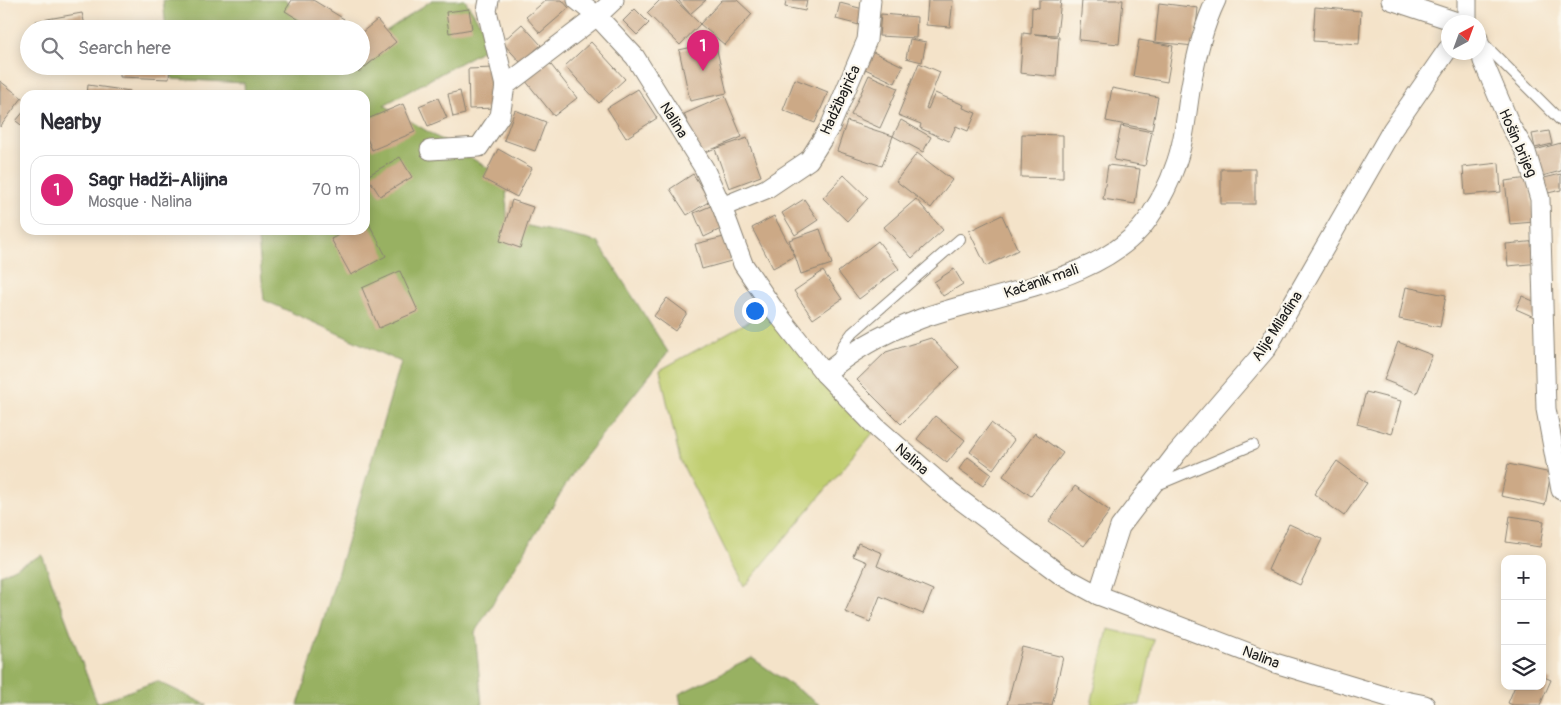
<!DOCTYPE html>
<meta charset="utf-8">
<style>
body{margin:0;font-family:Pangolin,sans-serif;background:#f2f2f3;color:#2b2b33}
.controls{position:absolute;right:15px;bottom:15px;display:grid;overflow:hidden;border-radius:10px;box-shadow:0 2px 12px #0003}
.controls button{width:45px;height:45px;display:grid;place-items:center;padding:0;border:0;border-bottom:1px solid #e1e1e2;background:#fff;color:#2b2b33;font:25px sans-serif}
.compass{position:absolute;left:1441px;top:15px;width:45px;height:45px;border-radius:50%;background:#fff;box-shadow:0 2px 12px #0003;rotate:41deg}
.you{position:absolute;left:754px;top:310px;width:18px;height:18px;margin:-12px;border:4px solid #fff;border-radius:50%;background:#1a73e8;box-shadow:0 0 0 8px #1a73e833}
.badge{display:grid;place-items:center;width:32px;height:32px;border-radius:50%;background:#db2777;color:#fff;font-size:16px;font-weight:700}
.pin{position:absolute;translate:-50% -41px;filter:drop-shadow(0 1px 2px #0008)}
.pin::after{content:'';position:absolute;top:26px;width:18px;height:15px;background:inherit;clip-path:polygon(0 0,100% 0,50% 100%)}
.list{margin:0;padding:0;list-style:none}
h2{display:flex;justify-content:space-between;align-items:center;height:65px;margin:0;padding:0 20px;font-size:21px}
h2 small{font-size:16px;font-weight:400;color:#7c7c81}
.list li{display:grid;grid-template-columns:32px 1fr auto;gap:15px;align-items:center;box-sizing:border-box;height:70px;margin:0 10px 10px;padding:0 10px;border:1px solid #e1e1e2;border-radius:15px}
.list b{display:block;font-size:19px;white-space:nowrap}
.list p{margin:0;font-size:16px;white-space:nowrap;color:#7c7c81}
.list em{font-size:16px;font-style:normal;color:#7c7c81}
.icon{flex:none;width:28px;height:28px;fill:none;stroke:currentColor;stroke-width:2;stroke-linecap:round;stroke-linejoin:round}
.map{position:relative;flex:none;width:1561px;height:705px;overflow:hidden}
.search{position:absolute;background:#fff;box-shadow:0 2px 12px #0003;left:20px;top:20px;width:350px;height:55px;display:flex;align-items:center;gap:12px;box-sizing:border-box;padding:0 18px;border-radius:28px;color:#7c7c81;font-size:19px}
.panel{position:absolute;background:#fff;box-shadow:0 2px 12px #0003;left:20px;top:90px;width:350px;height:145px;border-radius:15px}
.map>svg:first-child{display:block}
</style>
<div class="map">
<svg width="1561" height="705" viewBox="0 0 1561 705">
<rect width="100%" height="100%" fill="#fbf7ec"/>
<filter id="ink" filterUnits="userSpaceOnUse"><feTurbulence type="fractalNoise" baseFrequency=".02" numOctaves="2"/><feDisplacementMap in="SourceGraphic" scale="10" xChannelSelector="R" yChannelSelector="G"/><feConvolveMatrix kernelMatrix="1 2 1 2 8 2 1 2 1" color-interpolation-filters="sRGB"/></filter>
<filter id="wash" filterUnits="userSpaceOnUse"><feTurbulence type="fractalNoise" baseFrequency=".0096" numOctaves="4" result="noise"/><feDisplacementMap in="SourceGraphic" scale="20" xChannelSelector="R" yChannelSelector="G"/><feGaussianBlur stdDeviation="1.12" result="paint"/><feColorMatrix in="noise" values="0 0 0 0 0 0 0 0 0 0 0 0 0 0 0 0 0 1.4 0 .05"/><feComposite in="paint" operator="in"/></filter>
<g filter="url(#wash)">
<rect width="100%" height="100%" fill="#f4e3c9"/>
<g fill="#c0ce70" stroke="#6e7546">
<path d="M773 308 877 428 744 587 680 460 660 370Z"/>
<path d="M1108 629 1154 640 1140 705H1091Z"/>
</g>
<g fill="#98b162" stroke="#5a663f">
<path d="M163 0H285L322 29H166Z"/>
<path d="M432 0H465L494 44 384 105 506 179 507 221 598 242 668 352 578 465 475 632 482 705H298L401 362 264 300 257 230H365V95H245L244 83 172 79 171 66H361V48Z"/>
<path d="M42 555 97 703 157 681 207 705H0V575Z"/>
<path d="M752 658 820 705H681L679 694Z"/>
</g>
<g id="blocks">
<g fill="#cca986">
<path d="M292 0H313L344 19 338 29H314L285 11Z"/>
<path d="M546 0H562L569 8 540 33 526 17Z"/>
<path d="M660 0H675L700 24 680 45 647 13Z"/>
<path d="M678 0H706L690 14Z"/>
<path d="M722 0H737L752 14 725 45 700 24Z"/>
<path d="M786 0H807L805 11 785 7Z"/>
<path d="M928 0H953L950 27 926 25Z"/>
<path d="M1039 0H1061L1057 35 1034 34 1059 37 1056 77 1020 73 1023 33 1031 34 1032 7 1039 8Z"/>
<path d="M1082 0H1123L1119 44 1079 40Z"/>
<path d="M840 3 867 10 863 26 836 19Z"/>
<path d="M1159 3 1198 8 1194 46 1155 42Z"/>
<path d="M1315 7 1361 11 1359 44 1313 41Z"/>
<path d="M469 9 472 29 449 33 446 12Z"/>
<path d="M635 9 649 23 637 35 623 21Z"/>
<path d="M82 13 86 29H38L36 21Z"/>
<path d="M881 14 917 17 916 38 879 36Z"/>
<path d="M377 20 396 42 359 72 354 66H361V33Z"/>
<path d="M522 24 541 45 521 63 502 42Z"/>
<path d="M910 39 926 42 922 62 906 58Z"/>
<path d="M1139 40 1173 46 1167 82 1133 76Z"/>
<path d="M591 42 625 79 599 103 565 66Z"/>
<path d="M715 42 727 93 690 101 679 50Z"/>
<path d="M871 51 903 66 895 83 863 68Z"/>
<path d="M548 61 577 98 554 116 525 80Z"/>
<path d="M919 63 940 72 926 108 928 109 935 93 964 105 963 108 976 113 968 131 956 126 949 141 920 128 921 124 898 115Z"/>
<path d="M120 66H170L169 79 120 77Z"/>
<path d="M494 68 495 108 469 109 468 69Z"/>
<path d="M869 75 898 88 880 128 851 115Z"/>
<path d="M795 79 828 92 815 123 783 110Z"/>
<path d="M0 81 22 98 0 127Z"/>
<path d="M88 85 130 91V95H87Z"/>
<path d="M1112 88 1158 97 1152 130 1106 121Z"/>
<path d="M638 89 657 118 626 138 607 108Z"/>
<path d="M460 91 465 114 453 117 448 94Z"/>
<path d="M725 96 742 137 701 154 684 114Z"/>
<path d="M438 98 447 118 428 126 419 106Z"/>
<path d="M403 104 415 132 372 150 365 134V120Z"/>
<path d="M25 110V128L16 121Z"/>
<path d="M515 110 546 122 535 151 504 140Z"/>
<path d="M901 120 931 137 923 152 893 136Z"/>
<path d="M847 121 893 136 882 166 837 151Z"/>
<path d="M1121 126 1152 132 1145 166 1114 160Z"/>
<path d="M1549 131 1552 144 1535 148 1532 134Z"/>
<path d="M1022 134 1063 135V178L1021 177Z"/>
<path d="M747 138 761 176 729 188 715 149Z"/>
<path d="M1561 143V171L1542 176 1535 150Z"/>
<path d="M498 149 532 168 517 197 483 179Z"/>
<path d="M917 153 952 180 931 208 896 181Z"/>
<path d="M400 157 412 177 380 196 367 176Z"/>
<path d="M1499 163 1501 192 1465 195 1463 167Z"/>
<path d="M1108 165 1140 169 1135 204 1103 199Z"/>
<rect x="1221" y="169" width="34" height="35"/>
<path d="M693 174 710 201 687 215 670 189Z"/>
<path d="M1561 174V190L1548 193 1544 178Z"/>
<path d="M844 175 868 198 847 221 823 198Z"/>
<path d="M1529 178 1534 222 1510 224 1505 181Z"/>
<path d="M804 199 818 220 795 235 782 213Z"/>
<path d="M916 199 943 230 912 258 884 227Z"/>
<path d="M512 200 533 207 520 248 500 241Z"/>
<path d="M713 205 723 228 704 237 694 213Z"/>
<path d="M1002 215 1018 250 986 266 969 231Z"/>
<path d="M774 216 795 256 789 240 820 229 832 264 801 274 795 256 773 268 752 228Z"/>
<path d="M367 220 386 256 351 275 331 239 348 230H365Z"/>
<path d="M724 237 731 261 702 269 695 244Z"/>
<path d="M878 241 899 269 859 299 838 272Z"/>
<path d="M1538 241 1540 263 1508 266 1506 244Z"/>
<path d="M954 269 963 284 943 296 934 282Z"/>
<path d="M400 271 418 311 379 328 362 288Z"/>
<path d="M823 271 842 299 813 319 794 291Z"/>
<path d="M1406 287 1446 295 1440 327 1399 319Z"/>
<path d="M1522 296 1540 304 1534 317 1516 309Z"/>
<path d="M667 298 687 313 675 331 654 316Z"/>
<path d="M931 338 959 367 901 424 857 380 886 352Z"/>
<path d="M1398 342 1432 355 1417 393 1384 380Z"/>
<path d="M1366 392 1401 401 1392 434 1357 424Z"/>
<path d="M935 416 965 440 947 463 917 439Z"/>
<path d="M991 423 1014 440 993 469 970 452Z"/>
<path d="M1035 433 1063 453 1031 496 1003 476Z"/>
<path d="M968 457 991 474 983 486 959 469Z"/>
<path d="M1337 461 1367 483 1344 516 1314 494Z"/>
<path d="M1508 464 1551 473 1545 505 1501 496Z"/>
<path d="M1075 486 1110 511 1084 546 1049 521Z"/>
<path d="M1510 516 1544 521 1540 547 1506 542Z"/>
<path d="M1289 524 1322 539 1300 585 1268 570Z"/>
<path d="M858 543 882 553 877 566 933 590 923 614 880 596 870 622 845 612 867 562 853 556Z"/>
<path d="M1022 647 1063 657 1052 705H1007Z"/>
<path d="M1542 676 1551 680 1540 705H1513L1508 703 1515 686H1542Z"/>
</g>
</g>
</g>
<g filter="url(#ink)">
<use href="#blocks" fill-opacity="0" stroke="#888072" stroke-width="1"/>
<g fill="none" stroke-linecap="round" stroke-linejoin="round">
<g stroke="#888072" stroke-width="12">
<g id="service">
<path d="M1481 41 1561 121"/>
<path d="M837 362 843 345 852 333 960 239"/>
<path d="M1155 486 1253 445"/>
</g>
</g>
<g stroke="#888072" stroke-width="21">
<g id="minor">
<path d="M577 0 597 16 635 57 704 168 722 207 743 264 773 308 825 374 877 428 950 492 1061 575 1098 595 1275 663 1391 698 1425 705"/>
<path d="M1391 0 1457 22"/>
<path d="M1467 22V0"/>
<path d="M1478 38 1483 61 1511 127 1526 152 1540 199 1546 409 1561 490"/>
<path d="M505 86 597 16 614 0"/>
<path d="M430 150 479 147 500 116 505 86 487 11 489 0"/>
<path d="M722 207 766 189 809 160 830 127 867 40 871 0"/>
<path d="M825 374C852 350 887 332 920 319 990 293 1111 282 1152 213 1161 199 1169 184 1174 169 1184 144 1186 117 1190 91 1195 61 1203 27 1216 0"/>
<path d="M1098 595 1120 527 1176 454 1267 348 1392 130 1448 49"/>
</g>
</g>
<use href="#service" stroke="#fff" stroke-width="10"/>
<use href="#minor" stroke="#fff" stroke-width="19"/>
</g>
</g>
<g text-anchor="middle" stroke-width="4.5" stroke-linejoin="round" paint-order="stroke">
<g font-size="15" fill="#1c1c1c" stroke="#fbf7ec">
<text transform="translate(840 100) rotate(-65)" y="5">Hadžibajrića</text>
<text transform="translate(674 120) rotate(58)" y="5">Nalina</text>
<text transform="translate(1518 143) rotate(66)" y="5">Hošin brijeg</text>
<text transform="translate(1041 281) rotate(-19)" y="5">Kačanik mali</text>
<text transform="translate(1277 326) rotate(-57)" y="5">Alije Miladina</text>
<text transform="translate(912 459) rotate(41)" y="5">Nalina</text>
<text transform="translate(1261 657) rotate(21)" y="5">Nalina</text>
</g>
</g>
</svg>
<div class="controls">
<button>+</button>
<button>−</button>
<button><svg class="icon" aria-label="layers" viewBox="0 0 24 24"><path d="M12 4l9 5-9 5-9-5zM3 14l9 5 9-5"/></svg></button>
</div>
<svg class="compass" viewBox="-18 -18 36 36"><path d="M0-13l5 13h-10z" fill="#e53935"/><path d="M0 13l5-13h-10z" fill="#7c7c81"/></svg>
<div class="you"></div>
<div class="pin badge" style="left:703px;top:71px">1</div>
<div class="search"><svg class="icon" aria-label="search" viewBox="0 0 24 24"><circle cx="10" cy="10" r="6"/><path d="M15 15l6 6"/></svg>Search here</div>
<section class="panel">
<h2>Nearby<small></small></h2>
<ul class="list">
<li><span class="badge">1</span><div><b>Sagr Hadži-Alijina</b><p>Mosque · Nalina</p></div><em>70 m</em></li>
</ul>
</section>
</div>
